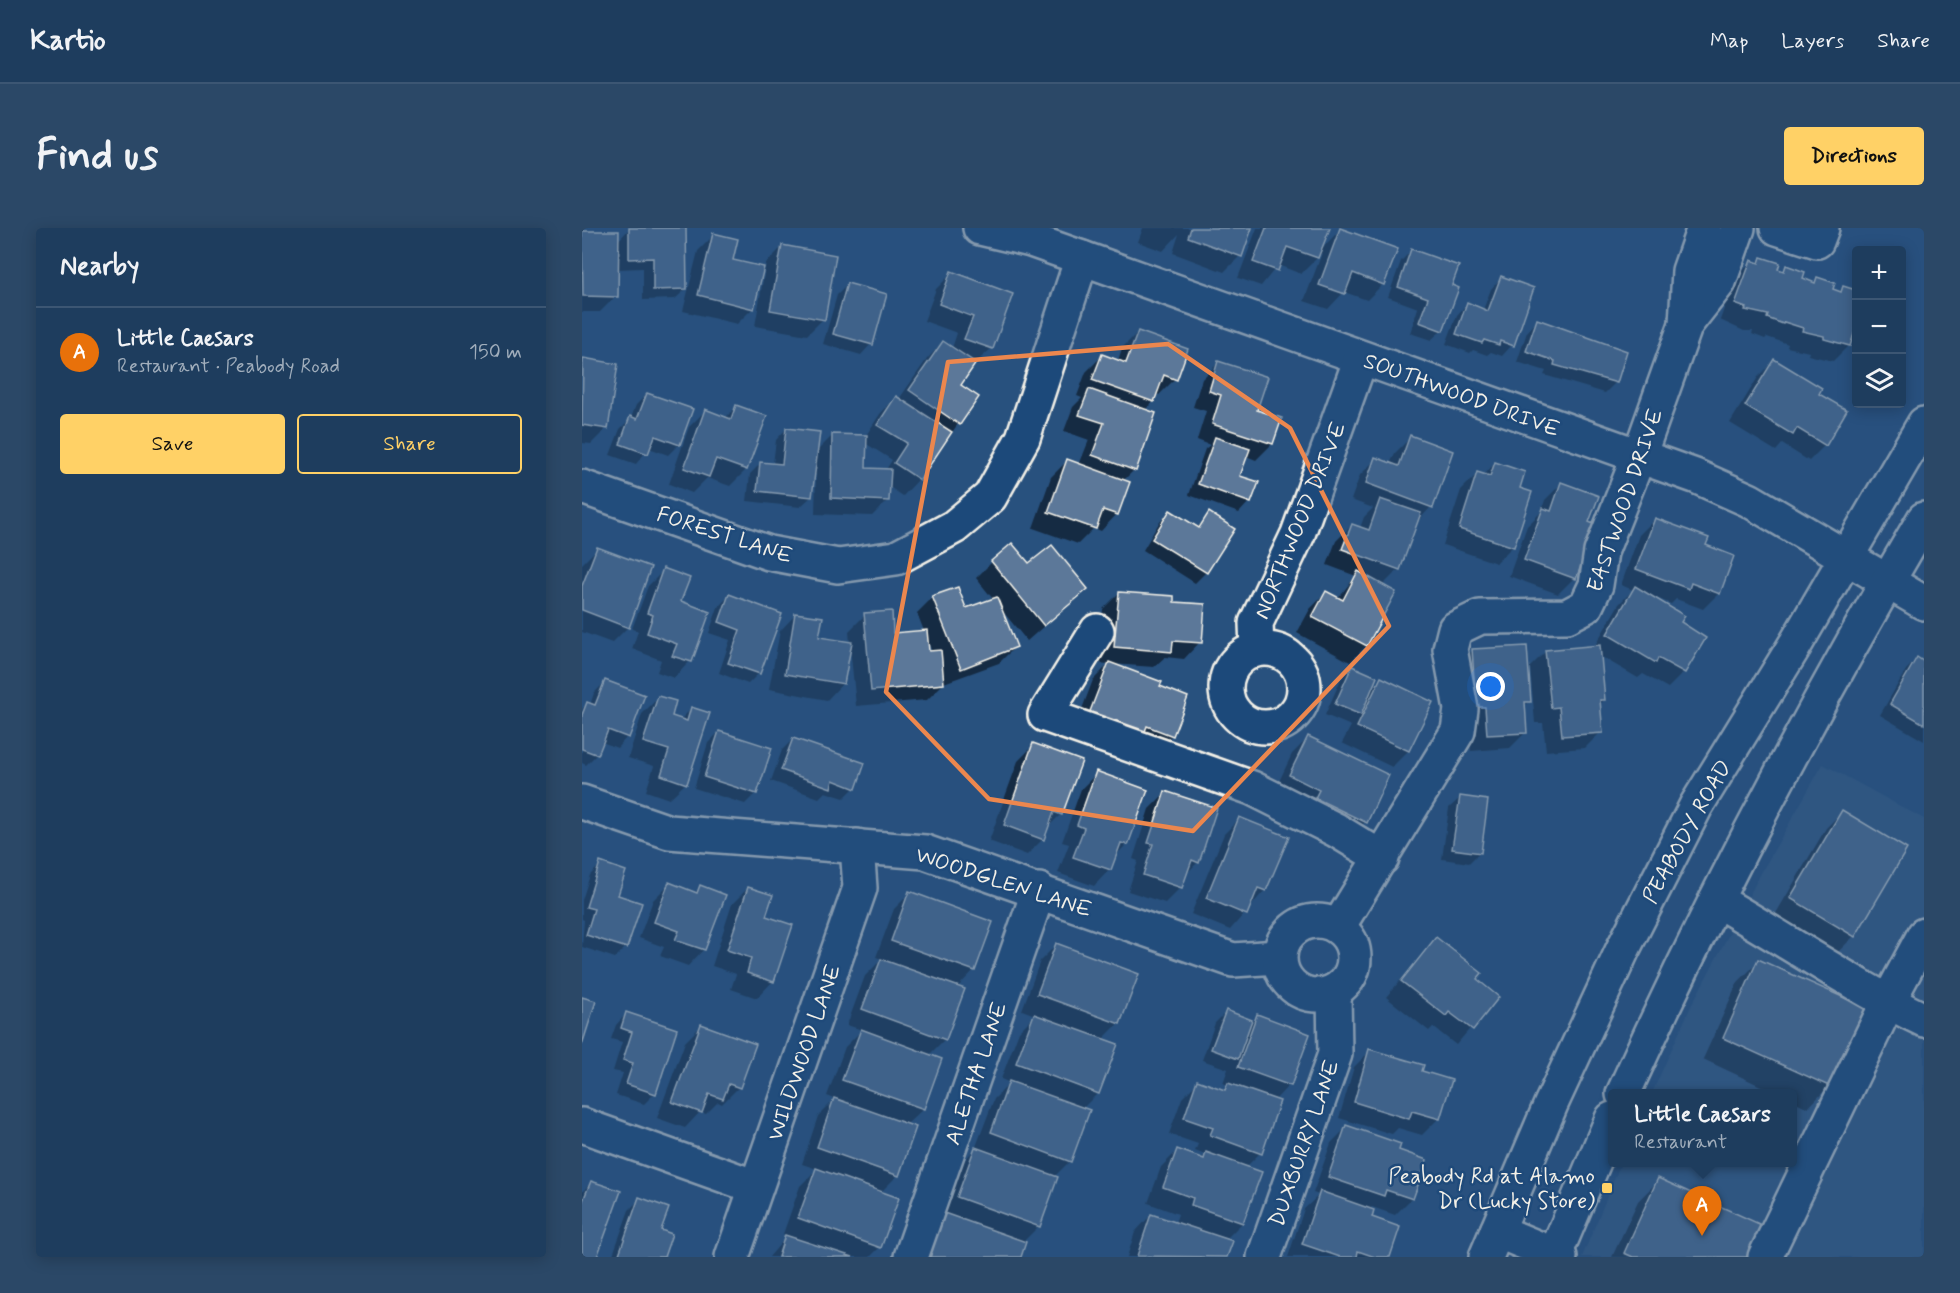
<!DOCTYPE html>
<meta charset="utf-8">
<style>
body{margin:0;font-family:Mynerve,sans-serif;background:#2b4867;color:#f1f3f6}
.controls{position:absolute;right:18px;top:18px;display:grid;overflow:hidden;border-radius:6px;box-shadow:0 3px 15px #0003}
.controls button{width:54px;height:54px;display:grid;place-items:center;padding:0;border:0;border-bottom:2px solid #3c5673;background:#1e3d5e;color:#f1f3f6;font:30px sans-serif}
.you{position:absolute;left:909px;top:459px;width:21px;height:21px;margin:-15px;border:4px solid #fff;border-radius:50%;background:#1a73e8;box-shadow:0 0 0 9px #1a73e833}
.badge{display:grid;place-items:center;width:39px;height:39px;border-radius:50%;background:#ffd166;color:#fff;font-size:20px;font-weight:700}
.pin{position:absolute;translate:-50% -50px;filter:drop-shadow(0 2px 3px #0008)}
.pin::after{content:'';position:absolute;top:32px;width:21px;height:18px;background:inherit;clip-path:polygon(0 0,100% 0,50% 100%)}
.popup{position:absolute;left:1026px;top:861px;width:189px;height:78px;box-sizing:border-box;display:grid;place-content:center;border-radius:6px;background:#1e3d5e;filter:drop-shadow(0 2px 4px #0005);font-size:20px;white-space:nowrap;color:#a1aebc}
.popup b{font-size:22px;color:#f1f3f6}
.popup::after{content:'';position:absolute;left:50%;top:100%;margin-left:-12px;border:12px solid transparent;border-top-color:#1e3d5e}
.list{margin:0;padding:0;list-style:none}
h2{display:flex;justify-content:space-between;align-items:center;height:78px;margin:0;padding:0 24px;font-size:26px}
h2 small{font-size:20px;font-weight:400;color:#a1aebc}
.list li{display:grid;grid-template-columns:39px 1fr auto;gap:18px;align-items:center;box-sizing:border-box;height:90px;padding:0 24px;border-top:2px solid #3c5673}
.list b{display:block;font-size:22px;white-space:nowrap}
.list p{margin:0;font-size:20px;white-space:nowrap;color:#a1aebc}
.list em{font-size:20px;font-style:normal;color:#a1aebc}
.actions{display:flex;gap:12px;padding:18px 24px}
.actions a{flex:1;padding:14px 0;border:2px solid #ffd166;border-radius:6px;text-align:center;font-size:21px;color:#ffd166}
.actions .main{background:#ffd166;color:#111}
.icon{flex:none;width:33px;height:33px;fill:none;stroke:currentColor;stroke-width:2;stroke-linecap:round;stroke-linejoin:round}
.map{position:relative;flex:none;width:1342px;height:1029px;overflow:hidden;border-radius:6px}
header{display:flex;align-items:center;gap:36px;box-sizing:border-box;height:84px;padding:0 30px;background:#1e3d5e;border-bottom:2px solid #3c5673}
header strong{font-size:28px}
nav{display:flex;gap:33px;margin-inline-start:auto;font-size:21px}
.intro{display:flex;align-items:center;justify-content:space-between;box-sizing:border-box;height:144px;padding:0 36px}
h1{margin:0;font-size:42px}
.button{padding:15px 27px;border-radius:6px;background:#ffd166;color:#111;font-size:21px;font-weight:700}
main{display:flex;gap:36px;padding:0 36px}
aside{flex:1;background:#1e3d5e;border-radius:6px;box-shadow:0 3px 15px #0003}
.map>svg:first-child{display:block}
</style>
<header>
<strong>Kartio</strong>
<nav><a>Map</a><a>Layers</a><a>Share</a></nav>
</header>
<div class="intro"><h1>Find us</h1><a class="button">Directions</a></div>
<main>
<aside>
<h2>Nearby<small></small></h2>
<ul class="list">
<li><span class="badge" style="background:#e8710a">A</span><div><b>Little Caesars</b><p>Restaurant · Peabody Road</p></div><em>150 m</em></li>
</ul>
<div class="actions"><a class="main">Save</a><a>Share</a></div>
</aside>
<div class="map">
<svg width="1342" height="1029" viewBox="0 0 1342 1029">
<rect width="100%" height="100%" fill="#28517e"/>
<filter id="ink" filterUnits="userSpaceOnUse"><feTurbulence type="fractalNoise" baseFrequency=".0167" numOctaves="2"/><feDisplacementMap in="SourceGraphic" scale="12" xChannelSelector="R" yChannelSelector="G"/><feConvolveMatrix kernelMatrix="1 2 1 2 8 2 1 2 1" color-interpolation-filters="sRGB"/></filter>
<g filter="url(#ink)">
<path fill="#375d86" d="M1241 536 1342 591V1029H1000L1039 935 1210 934V866L1070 865 1109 778 1179 645Z"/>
<g fill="#0007" fill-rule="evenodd">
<path d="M561 0H668L658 28 642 44 591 25 597 6 581 23 556 14Z"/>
<path d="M675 0H746L738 22 759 1 801 56 785 72 762 64 746 81 722 73 740 25 719 46 696 37 679 58 656 50Z"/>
<path d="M47 1 104 61 93 71 61 72V40L35 41 34 68 18 84H0V4L35 5V14Z"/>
<path d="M132 7 149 33 171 80 155 96 101 83 116 23Z"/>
<path d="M200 19 241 91 225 107 173 98 184 35Z"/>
<path d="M829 23 860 102 849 112 828 105 836 80 806 69 819 33Z"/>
<path d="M1179 30 1194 42 1200 44 1205 39 1219 51 1230 56 1236 50 1249 62 1256 65 1261 59 1274 64V96L1267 117 1251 133 1226 127 1227 124 1205 119 1206 116 1185 109 1183 111 1170 106 1171 103H1162L1138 92 1153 50 1170 34 1174 36Z"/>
<path d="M370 45 429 67 409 121 392 136 377 157 395 169 337 251 321 268 306 258V272L290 288 233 286 234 246H232L229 269 218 279 165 273 168 246 179 235 191 236 194 212 204 201 234 224 250 208 283 209 298 186 314 169 317 171 345 131 361 114 370 120 375 105 342 93 354 61ZM283 215 310 232 303 243 282 242Z"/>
<path d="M919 50 930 117 920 128 909 124 905 127 891 122 888 125 864 116 875 87 885 76 901 82 909 61Z"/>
<path d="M266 56 289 116 279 127 241 116 255 67Z"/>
<path d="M955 93 1034 154 1023 165 962 147 964 143 935 134 945 104Z"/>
<path d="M556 104 593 151 577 167 574 166 571 174 562 183 552 242 541 253 535 286 519 303 512 300 496 316 451 300 469 249 485 233 497 237 507 212 482 203 491 179 500 170 495 168 504 144 520 128 536 133 540 120Z"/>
<path d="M1 132 25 200 9 216 0 215Z"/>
<path d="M1192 133 1235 166 1243 217 1227 233 1200 216 1194 223 1148 195 1176 149Z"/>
<path d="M636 135 673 183 690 216 674 232 664 228 656 249 667 274 657 285 607 267 623 221 628 217 615 212 624 183 611 179 620 151Z"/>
<path d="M65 166 97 216 86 227 67 220 54 236 28 227 38 201 49 190 54 177Z"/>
<path d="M154 179 183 189 164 242 148 258 125 250 110 265 87 256 107 199 123 183 143 190Z"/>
<path d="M829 209 849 279 834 295 817 341 800 358 812 365 784 418 768 434 715 405 728 381 744 365 755 371 774 348 745 337 754 313 770 297 778 300 782 289 791 280 769 272 778 247 794 231 808 236 813 225Z"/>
<path d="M913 235 936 261 948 265 930 319 914 335 861 317 879 262 895 246 901 248Z"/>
<path d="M979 256 992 350 976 366 927 348 945 298 959 284 963 272Z"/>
<path d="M588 284 615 300 628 286 624 344 613 355 561 322 577 295Z"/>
<path d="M1073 291 1122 318 1137 365 1121 381 1094 371 1089 376 1072 369 1097 395 1102 444 1086 460 1061 446 1056 450 1018 428 1022 472 1017 477 1019 504 1003 520 964 523 961 495H953L948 439 964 423 1012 419 1037 376 1051 362 1039 357 1057 307Z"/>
<path d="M15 321 46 399 30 415 0 404V336Z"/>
<path d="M410 334 446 337 504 361 445 413 418 380 433 419 417 435 362 455 345 472 274 478 268 418 261 455 245 472 187 461 198 403 214 386 235 410 268 416 267 403 283 387 310 407 342 403 335 385 351 369 383 382 411 371 394 350ZM345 411 350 424 345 425Z"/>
<path d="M82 342 97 374 108 433 92 450 75 444 79 432 50 421 56 403 50 401 66 358Z"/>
<path d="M537 365 590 375 618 414 602 431 583 429 572 439 530 436 576 459 590 507 574 523 492 502 511 452 527 436 516 435 521 381Z"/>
<path d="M147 368 177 445 166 456 137 445 148 412 127 405 136 379Z"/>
<path d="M890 423 947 473 942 478 944 504 928 520 889 523 887 494 874 439Z"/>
<path d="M1335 431 1342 435V513L1298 487 1324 442Z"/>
<path d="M770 440 788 462 800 451 849 474 826 523 810 539 760 515 769 498 743 487 759 451Z"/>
<path d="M23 454 61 468 45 509 35 520 20 514 15 526 4 537 0 535V481L5 476 8 477 12 465Z"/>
<path d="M77 469 88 489 98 492 110 480 104 555 87 571 64 563 72 538 46 530 60 486Z"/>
<path d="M137 504 174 565 163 576 112 560 126 515Z"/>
<path d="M726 510 783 594 767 610 692 564 710 526Z"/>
<path d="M211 511 272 560 262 570 243 564 237 570 189 553 200 522Z"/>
<path d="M452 517 498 534 478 587 465 600 461 611 445 627 407 613 436 533Z"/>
<path d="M515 545 545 616 533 628 528 641 512 658 476 645 487 616 480 614 499 561Z"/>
<path d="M583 565 616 634 603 647 599 659 583 675 546 663 556 633 551 631 567 581Z"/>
<path d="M878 570 898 624 887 635 860 631 867 580Z"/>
<path d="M1260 584 1272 708 1256 724 1193 687 1244 600Z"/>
<path d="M658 590 683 662 648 702 609 686 642 606Z"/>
<path d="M19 636 34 668 44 719 33 730 0 719 2 692 0 691V672L8 647Z"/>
<path d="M87 656 112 665 119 659 122 721 106 738 78 728 82 719 57 710 71 672Z"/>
<path d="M166 660 191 753 175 770 149 761 154 746 130 738 150 676Z"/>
<path d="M328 665 392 742 375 760 363 811 347 827 358 831 341 881 324 897 316 947 298 965V1019L288 1029H187L205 1008 201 1006 218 958 235 941 220 936 236 888 253 871 245 868 263 819 280 802 265 797 283 748 300 731 294 729 312 681Z"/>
<path d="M854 711 893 752 915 769 874 817 851 799 847 803 804 769Z"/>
<path d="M474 717 537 795 520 812 516 865 500 881 488 933 472 949 457 998 440 1015 437 1029H337L346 1003 364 986 360 985 378 937 393 921 412 871 428 855 419 851 437 803 453 787 440 782 458 733Z"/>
<path d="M1177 733 1247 858 1226 880 1210 872V866H1196L1121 831 1156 754Z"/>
<path d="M644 784 670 794 675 788 707 857 692 873 678 925 663 940 678 945 660 995 643 1012 649 1014 644 1029H545L553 1004 569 987 593 995 596 986 566 975 579 939 595 923 619 931 623 927 613 923 616 916 587 906 600 870 616 854 640 863 646 857 641 855 646 841 620 832 633 795Z"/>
<path d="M44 786 73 865 62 876 34 867 41 845 31 843 40 814 29 811 34 797Z"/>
<path d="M119 798 172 817 156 860 140 876 136 874 124 886 118 884 103 900 75 890 103 814Z"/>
<path d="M788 823 868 853 856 891 840 907 816 900 810 906 757 890 772 839Z"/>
<path d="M765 899 815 923 843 933 829 971 813 987 790 979 787 982 806 1029H706L722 981 737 967 731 965 749 915Z"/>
<path d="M1077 952 1168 1029H1030L1056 973Z"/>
<path d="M10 954 13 1029H0V964Z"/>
<path d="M58 971 77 1003 80 1029H30L47 982Z"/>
</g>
<g fill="#5b7899" stroke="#f4f1e8" stroke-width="1.5">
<path d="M47 0H104L105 61 71 62V30L47 31Z"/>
<path d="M609 0H670L660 29 606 9Z"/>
<path d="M684 0H748L736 30 705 19 696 43 671 34Z"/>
<path d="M758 0 816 21 802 57 771 45 763 66 737 57Z"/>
<path d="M0 3H37L36 69 1 68Z"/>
<path d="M131 5 156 11 151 32 182 39 172 81 116 67Z"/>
<path d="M200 17 254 27 243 92 188 82Z"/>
<path d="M829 21 877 38 870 57 877 60 861 103 837 94 846 70 816 59Z"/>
<path d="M1179 29 1198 35 1196 41 1202 43 1204 37 1223 44 1221 50 1233 55 1235 49 1253 55 1251 61 1259 64 1261 58 1274 62V100L1268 118 1242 111V108L1220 103 1221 100 1202 94 1201 96 1185 90 1186 87 1163 82 1164 80 1153 76 1169 32 1177 35Z"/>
<path d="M369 43 431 66 411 121 382 111 391 89 357 76Z"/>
<path d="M919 48 952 60 932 118 918 113 917 117 902 112 900 115 874 106 885 74 906 83Z"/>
<path d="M265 55 305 66 291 117 251 106Z"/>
<path d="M955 91 1045 123 1035 155 972 137 973 133 944 123Z"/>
<path d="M556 103 606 121 595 152 582 147 572 174 510 152 520 126 544 135Z"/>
<path d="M361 113 394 135 379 157 397 169 378 197 327 162Z"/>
<path d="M1 130 36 136 26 201 0 197Z"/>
<path d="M1192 131 1240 160 1237 166 1265 182 1244 218 1215 200 1211 207 1163 178Z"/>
<path d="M636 133 686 149 675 182 700 190 691 216 630 196 639 167 627 163Z"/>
<path d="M507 161 574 185 554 243 510 227 522 195 497 187Z"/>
<path d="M65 165 111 181 98 217 73 208 66 226 38 216 48 188 55 191Z"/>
<path d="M314 168 370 204 338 252 312 235 325 215 295 197Z"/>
<path d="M154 177 185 188 165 242 134 231 127 249 102 240 123 181 149 191Z"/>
<path d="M204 200 238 204 230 269 175 263 178 234 200 236Z"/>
<path d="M250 206 285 207 284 240 309 241 307 273 249 270Z"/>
<path d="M828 207 871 223 851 280 784 255 793 229 817 238Z"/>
<path d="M633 209 668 221 658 248 677 254 669 275 616 256Z"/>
<path d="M485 231 548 254 536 287 521 282 514 301 466 284Z"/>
<path d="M913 234 943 244 938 260 950 264 932 319 877 301 895 244 908 248Z"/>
<path d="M979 254 1017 268 1007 294 1014 297 994 351 942 332 961 280 969 283Z"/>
<path d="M798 271 839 285 818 342 760 321 770 296 787 302Z"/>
<path d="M588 282 617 300 627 284 653 301 625 345 570 311Z"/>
<path d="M1073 290 1127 310 1124 317 1152 328 1138 366 1109 355 1107 361 1054 341Z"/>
<path d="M430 315 447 335 470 317 506 361 462 398 409 333Z"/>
<path d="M15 319 69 339 47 400 0 382V358Z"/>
<path d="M81 340 108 350 99 373 128 384 110 434 90 428 95 416 65 405 71 387 65 385Z"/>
<path d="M776 343 814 364 785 418 730 389 744 363 761 372Z"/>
<path d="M1053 358 1103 388 1099 394 1124 410 1103 445 1076 430 1074 435 1025 406Z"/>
<path d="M376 359 384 380 415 369 435 419 379 441 350 368Z"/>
<path d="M537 364 592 368V374L623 376 620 415 591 413 590 424 532 419Z"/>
<path d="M147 366 200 386 178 446 146 435 158 402 137 394Z"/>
<path d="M310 383 311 405 345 402 347 423 359 422 362 456 289 463 282 385Z"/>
<path d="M213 385 241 389 237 409 270 414 262 456 203 446Z"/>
<path d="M1018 417 1023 472H1018L1021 505 980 508 977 479 969 480 963 422Z"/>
<path d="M945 418 949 474H943L945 505 905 507 903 479H894L890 421Z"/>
<path d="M1335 429 1342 434V496L1308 476Z"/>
<path d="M527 434 580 454 578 458 606 469 591 508 565 498 562 506 507 486Z"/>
<path d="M770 438 795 449 779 487 753 476Z"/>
<path d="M799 449 851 474 827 523 775 499Z"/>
<path d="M23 452 63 467 47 510 26 502 16 527 0 521V487L5 474 13 477Z"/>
<path d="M76 468 94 473 90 488 105 493 109 479 128 485 105 556 79 547 87 522 61 514Z"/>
<path d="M137 503 190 520 175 566 122 549Z"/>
<path d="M726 508 807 547 785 595 733 570 737 562 707 547Z"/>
<path d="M211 510 283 535 274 561 251 552 249 560 199 542Z"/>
<path d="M451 515 500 533 480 587 472 584 462 612 422 597Z"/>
<path d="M514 543 566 562 546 617 539 615 529 642 491 629 502 600 495 597Z"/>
<path d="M583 563 635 580 617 635 610 632 600 660 561 647 571 616 566 615Z"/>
<path d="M878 568 906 572 899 625 870 621Z"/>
<path d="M1260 582 1325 621 1273 709 1208 670Z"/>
<path d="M657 589 707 609 684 663 676 660 665 687 624 670Z"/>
<path d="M18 634 44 643 36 667 60 675 45 720 4 707 12 681 4 679Z"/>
<path d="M87 654 115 665 118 657 144 667 123 722 93 712 97 703 72 694Z"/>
<path d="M166 659 191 667 184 688 211 697 192 754 165 745 169 730 145 722Z"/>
<path d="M327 663 411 694 393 743 309 713Z"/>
<path d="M854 709 900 745 895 751 917 769 891 802 867 784 864 788 819 753Z"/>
<path d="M474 715 557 746 538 796 455 766Z"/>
<path d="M299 731 383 761 364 812 280 781Z"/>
<path d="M1176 731 1285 780 1249 859 1141 810Z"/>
<path d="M0 769 14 773 0 817Z"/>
<path d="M644 782 670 792 656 831 629 821Z"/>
<path d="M44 784 95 801 74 866 44 856 51 835 41 832 50 804 39 800Z"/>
<path d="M452 786 536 816 517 866 434 835Z"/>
<path d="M675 786 728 806 709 858 656 839Z"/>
<path d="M119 796 174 816 158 860 147 856 141 871 127 866 120 885 90 874Z"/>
<path d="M279 801 360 831 342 881 260 852Z"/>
<path d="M787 821 842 837 840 843 870 852 858 891 830 883 827 891 772 874Z"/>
<path d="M615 852 643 862 646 855 698 873 680 926 628 907 631 900 602 890Z"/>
<path d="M427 853 508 882 489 934 409 904Z"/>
<path d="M252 870 334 899 317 948 235 919Z"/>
<path d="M764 897 819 916 817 922 845 932 831 971 804 962 802 968 746 949Z"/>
<path d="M393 919 476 949 458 999 375 969Z"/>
<path d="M595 921 622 931 624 924 680 944 661 995 609 977 611 970 581 959Z"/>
<path d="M234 940 317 970 299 1020 216 990Z"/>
<path d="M1076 950 1184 999 1170 1029H1051L1042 1025Z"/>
<path d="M9 953 39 963 15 1029H0V975Z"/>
<path d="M738 963 792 982 790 989 818 999 808 1029H793L776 1023 775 1029H758L720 1016Z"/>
<path d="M57 969 87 980 79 1002 90 1006 82 1029H36Z"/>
<path d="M362 985 444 1014 439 1029H347Z"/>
<path d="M569 986 651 1013 645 1029 555 1028Z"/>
<path d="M203 1007 271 1029H196Z"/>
</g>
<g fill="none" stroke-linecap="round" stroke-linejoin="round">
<g stroke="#f4f1e8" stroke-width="38">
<g id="minor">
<path d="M398 0 449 12 500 30 1113 248 1167 272 1342 375"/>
<path d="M1195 0 1235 13 1240 0"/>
<path d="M1104 96 1137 54 1156 0"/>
<path d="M0 259 187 325 256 338 314 330 372 299 408 269 441 210 500 30"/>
<path d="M515 403 463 487 670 560 754 602 800 630"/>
<circle cx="683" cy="460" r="39"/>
<path d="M675 421 674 395 716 306 779 130"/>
<path d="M0 574 87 604 343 624 651 732 697 729"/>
<path d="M1134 672C1204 712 1270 757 1342 792"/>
<circle cx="735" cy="730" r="37"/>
<path d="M756 699 876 503 879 481 868 421 873 401 898 389 985 388 1004 378 1014 357 1019 324 1057 228 1104 96 1107 43 1122 0"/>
<path d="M0 897 174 959"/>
<path d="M915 1003 978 1029"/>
<path d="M150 1029 278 660 275 618"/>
<path d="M329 1029 457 662"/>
<path d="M682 1029 753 826 752 765"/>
<path d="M1183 1029 1306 774 1342 707"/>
</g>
</g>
<g stroke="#f4f1e8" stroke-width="38">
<g id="major">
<path d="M1041 866C1131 668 1232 477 1342 291"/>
<path d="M904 1029 969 876 1041 721 1114 578 1213 417 1342 196"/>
<path d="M972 1029 1030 891"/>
</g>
</g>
<use href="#minor" stroke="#1f4a7a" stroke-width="33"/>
<use href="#major" stroke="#1f4a7a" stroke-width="33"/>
</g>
</g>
<path d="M0 0H1342V1029H0ZM586 116 708 200 807 398 611 603 407 571 304 464 366 134Z" fill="#28517e" fill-opacity=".55" fill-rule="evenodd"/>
<path fill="none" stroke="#ec874e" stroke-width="4.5" stroke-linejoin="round" d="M586 116 708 200 807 398 611 603 407 571 304 464 366 134Z"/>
<rect fill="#ffd166" stroke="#1f4a7a" stroke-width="2" x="1019" y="954" width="12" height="12" rx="3"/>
<g text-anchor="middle" stroke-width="5" stroke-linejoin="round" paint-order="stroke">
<g font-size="22" fill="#f4f1e8" stroke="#1f4a7a">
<text transform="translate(880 166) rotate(20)" y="8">SOUTHWOOD DRIVE</text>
<text transform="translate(1042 272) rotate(-71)" y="8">EASTWOOD DRIVE</text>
<text transform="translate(717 292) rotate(-68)" y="8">NORTHWOOD DRIVE</text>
<text transform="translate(143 306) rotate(18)" y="8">FOREST LANE</text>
<text transform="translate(1104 603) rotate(-61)" y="8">PEABODY ROAD</text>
<text transform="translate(422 653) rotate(18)" y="8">WOODGLEN LANE</text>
<text transform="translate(221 824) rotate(-71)" y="8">WILDWOOD LANE</text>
<text transform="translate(393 845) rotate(-71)" y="8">ALETHA LANE</text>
<text transform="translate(721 915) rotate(-71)" y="8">DUXBURRY LANE</text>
</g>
<g font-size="22" fill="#f4f1e8" stroke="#1f4a7a" text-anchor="end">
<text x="1013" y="955">Peabody Rd at Alamo<tspan x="1013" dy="25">Dr (Lucky Store)</tspan></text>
</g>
</g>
</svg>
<div class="controls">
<button>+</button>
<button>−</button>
<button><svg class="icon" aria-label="layers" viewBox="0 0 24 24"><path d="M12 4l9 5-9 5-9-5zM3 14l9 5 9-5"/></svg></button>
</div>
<div class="you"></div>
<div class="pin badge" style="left:1120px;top:1008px;background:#e8710a">A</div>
<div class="popup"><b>Little Caesars</b>Restaurant</div>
</div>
</main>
